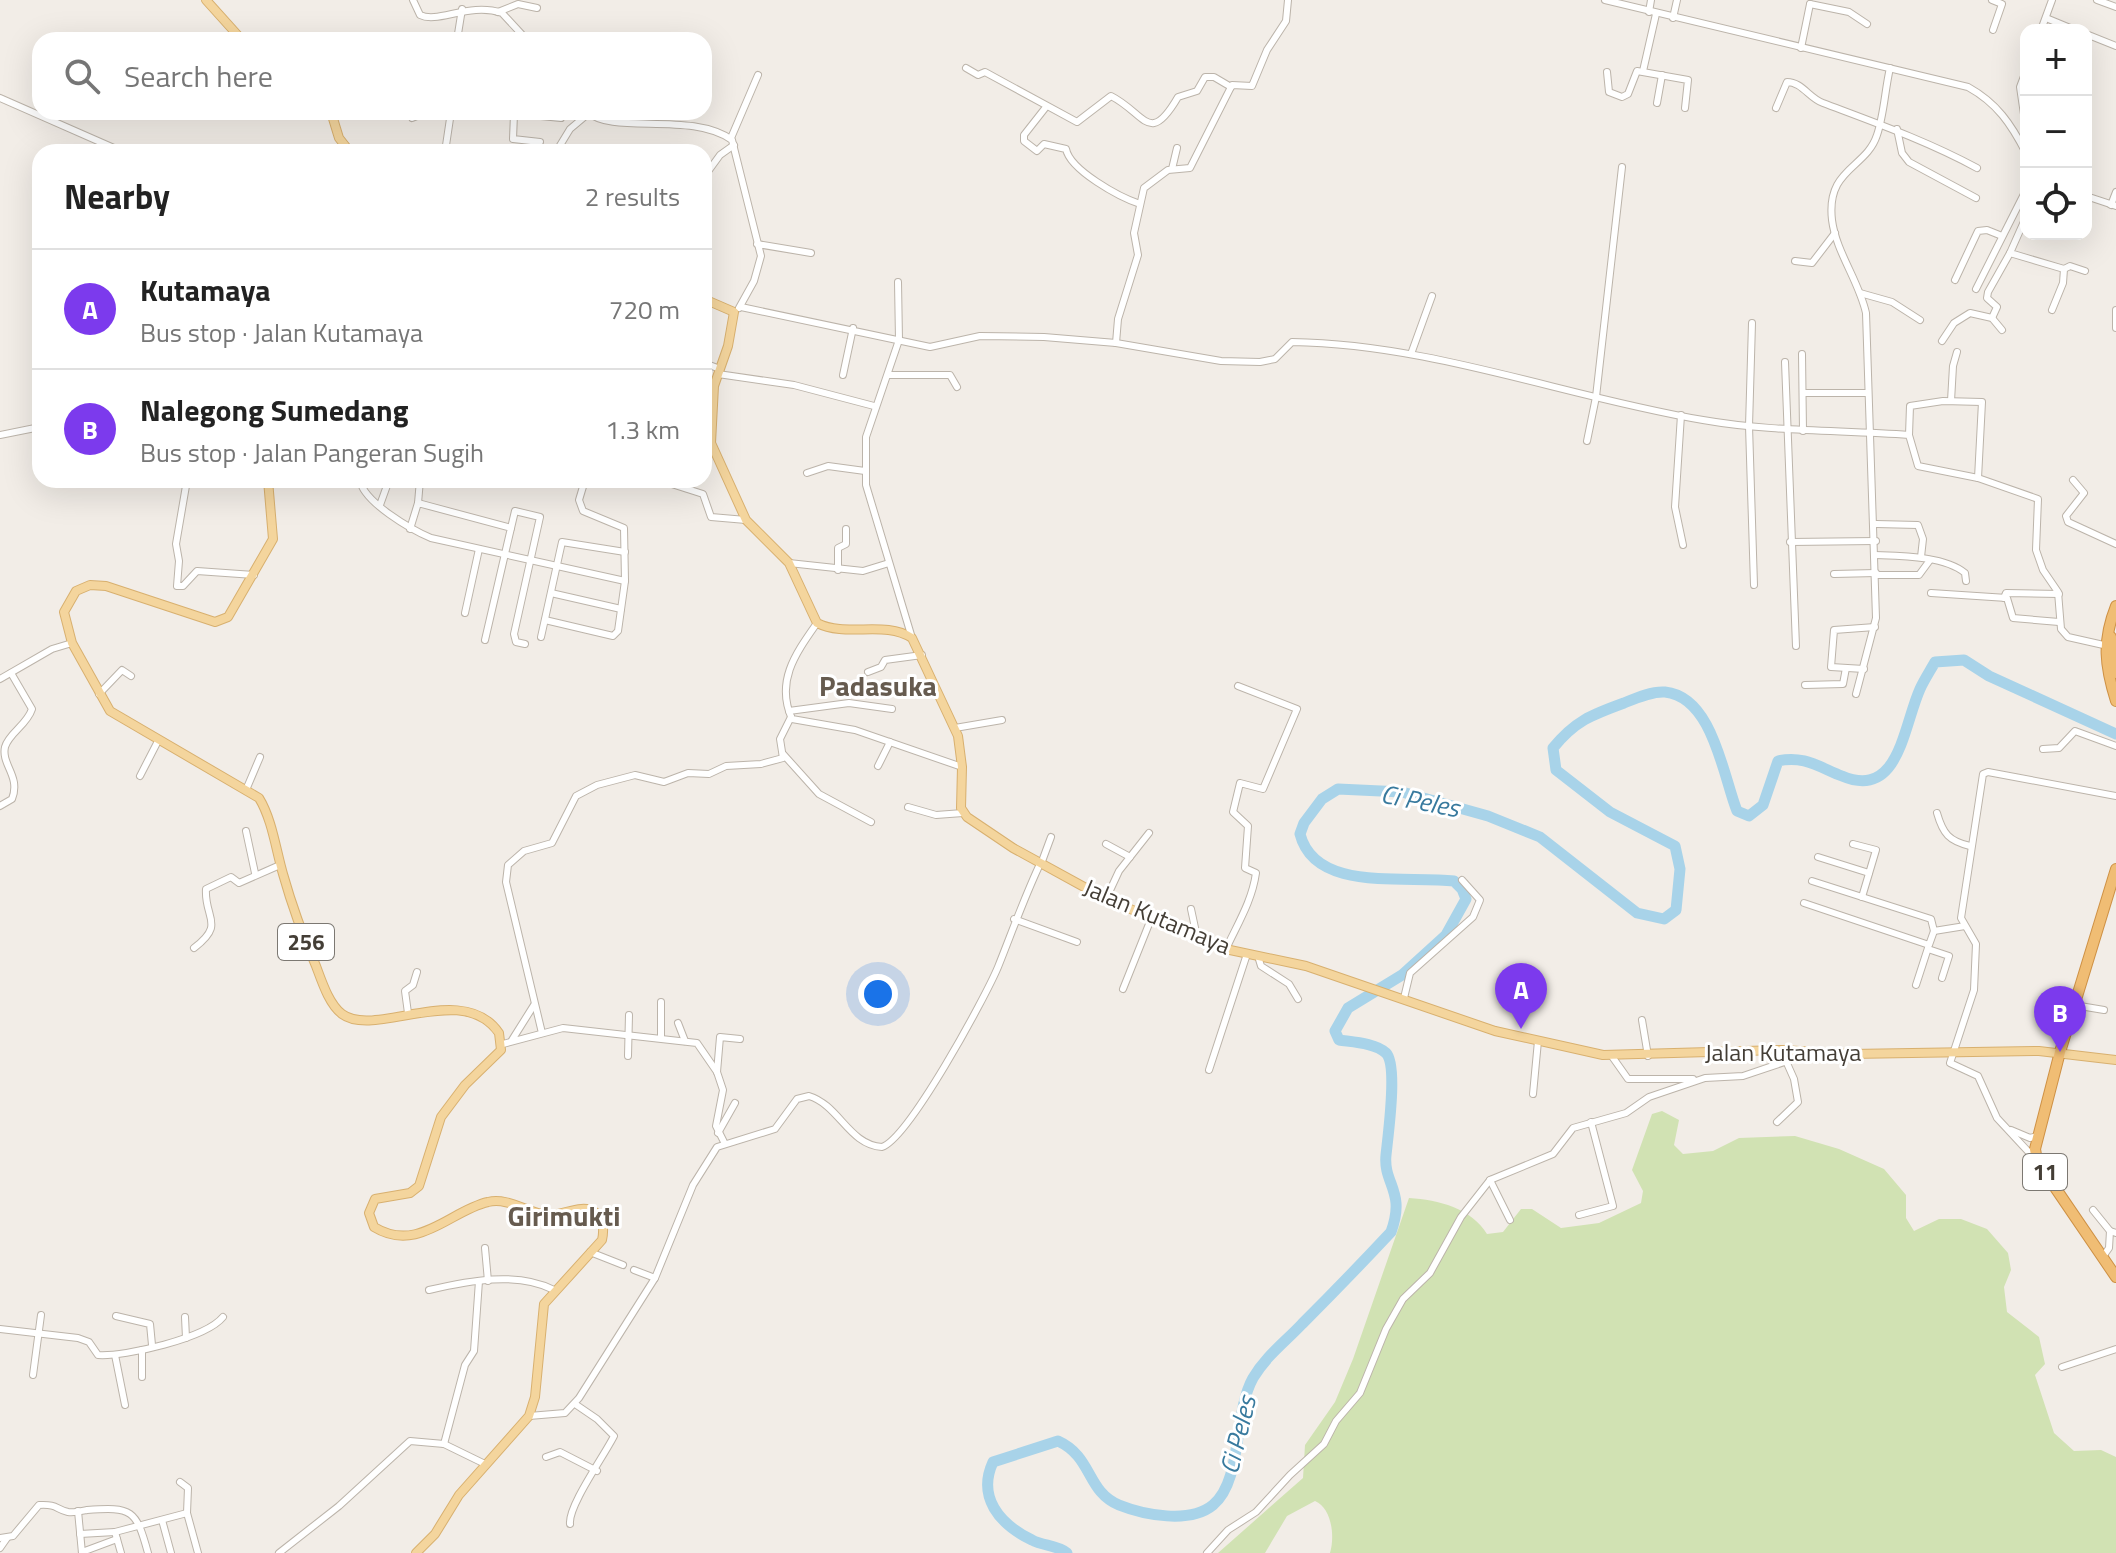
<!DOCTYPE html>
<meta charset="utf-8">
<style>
body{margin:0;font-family:"Titillium Web",sans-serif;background:#f2f2f2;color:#222}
.controls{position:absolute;right:24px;top:24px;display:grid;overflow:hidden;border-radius:16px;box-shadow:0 8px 32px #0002}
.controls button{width:72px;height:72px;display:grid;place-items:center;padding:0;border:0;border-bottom:2px solid #e0e0e0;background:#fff;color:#222;font:40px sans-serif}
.you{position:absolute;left:878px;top:994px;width:28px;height:28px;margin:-20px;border:6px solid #fff;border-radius:50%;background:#1a73e8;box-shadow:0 0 0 12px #1a73e833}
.badge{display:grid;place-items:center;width:52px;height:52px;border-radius:50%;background:#7c3aed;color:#fff;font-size:26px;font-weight:700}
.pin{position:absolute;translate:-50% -66px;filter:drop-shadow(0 2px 4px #0008)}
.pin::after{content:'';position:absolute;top:42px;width:28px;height:24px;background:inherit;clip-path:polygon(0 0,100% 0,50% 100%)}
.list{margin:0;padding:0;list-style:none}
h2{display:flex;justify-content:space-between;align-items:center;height:104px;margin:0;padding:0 32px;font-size:34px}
h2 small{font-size:26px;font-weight:400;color:#767676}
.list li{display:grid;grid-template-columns:52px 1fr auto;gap:24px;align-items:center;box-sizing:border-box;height:120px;padding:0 32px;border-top:2px solid #e0e0e0}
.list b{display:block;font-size:30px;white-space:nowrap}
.list p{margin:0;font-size:26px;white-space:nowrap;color:#767676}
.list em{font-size:26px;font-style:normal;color:#767676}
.icon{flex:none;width:44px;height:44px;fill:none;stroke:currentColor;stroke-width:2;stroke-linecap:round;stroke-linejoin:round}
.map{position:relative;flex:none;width:2116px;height:1553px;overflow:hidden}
.search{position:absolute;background:#fff;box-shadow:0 8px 32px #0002;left:32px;top:32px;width:680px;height:88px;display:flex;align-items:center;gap:20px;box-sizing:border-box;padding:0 28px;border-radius:24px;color:#767676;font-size:30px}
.panel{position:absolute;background:#fff;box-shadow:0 8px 32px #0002;left:32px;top:144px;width:680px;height:344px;border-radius:24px}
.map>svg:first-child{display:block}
</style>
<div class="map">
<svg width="2116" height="1553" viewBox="0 0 2116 1553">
<rect width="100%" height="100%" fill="#f2ede7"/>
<path fill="#d1e2b3" d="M1662 1111 1679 1120 1674 1145 1683 1154 1713 1151 1739 1138 1795 1136 1839 1149 1884 1169 1906 1195V1218L1914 1231 1939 1219H1961L1987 1229 2008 1253 2011 1270 2004 1287 2007 1312 2039 1337 2045 1364 2035 1375 2054 1433 2074 1451 2101 1450 2116 1457V1553H1330C1335 1537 1332 1508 1315 1501L1287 1516 1265 1553H1218L1303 1478 1305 1445 1335 1402 1353 1359 1409 1198C1439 1200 1471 1208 1487 1234L1503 1232 1521 1209H1532L1561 1228 1599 1223 1641 1203 1643 1191 1632 1170 1652 1114Z"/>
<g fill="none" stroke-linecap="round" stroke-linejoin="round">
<path stroke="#a8d3e9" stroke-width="11" d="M1067 1553C1057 1545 1043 1546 1032 1540 999 1524 977 1497 993 1462L1058 1441C1093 1457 1086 1491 1119 1505 1144 1515 1190 1524 1213 1505 1243 1480 1233 1414 1253 1378 1266 1356 1284 1343 1302 1324 1332 1294 1362 1263 1391 1232 1406 1191 1383 1184 1386 1155 1388 1135 1398 1065 1386 1053 1376 1043 1352 1042 1339 1040L1335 1031 1348 1008 1402 975 1446 935 1466 899 1462 889 1454 881C1406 875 1315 893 1300 834L1304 823 1322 799 1338 789 1402 792 1488 816 1540 837 1637 913 1664 919 1676 910 1680 869 1675 846 1610 812 1556 770 1553 748C1575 721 1591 715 1624 703 1636 698 1652 691 1665 692 1713 697 1723 776 1737 811L1749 816 1763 805 1778 761C1803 755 1819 767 1842 776 1899 800 1903 727 1920 689 1924 680 1930 671 1935 662L1964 660 1989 676 2116 734"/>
<g stroke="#bcb4aa" stroke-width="8">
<g id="minor">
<path d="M413 0 420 15C438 24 469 2 502 13L527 40"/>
<path d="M1605 0 1968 87C1997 103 2011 124 2026 153"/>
<path d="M1992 0 2002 4 1993 30"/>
<path d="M2097 0 2116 7"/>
<path d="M1810 4 1849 12 1867 24"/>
<path d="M498 12 518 4 537 8"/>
<path d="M1649 12 1651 0"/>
<path d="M1673 18 1677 0"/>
<path d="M2046 18 2075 30"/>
<path d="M2041 30 2052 0"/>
<path d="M2086 34 2116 46"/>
<path d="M457 40 462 9"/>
<path d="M1801 48 1810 4"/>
<path d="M966 68 978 75 985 72 1077 122 1111 96C1145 113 1149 147 1178 97L1197 91 1205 77H1214L1231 87"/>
<path d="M1643 71 1656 14"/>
<path d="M2026 71 2020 87 2026 128"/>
<path d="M1607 72 1609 92 1622 97 1628 94 1637 71 1688 80 1685 108"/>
<path d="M0 98 123 152"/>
<path d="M1657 103 1662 75"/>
<path d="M1046 107 1024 135V141L1037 151 1044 144 1066 149C1070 170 1119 197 1140 204"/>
<path d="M1776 108 1787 82C1802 82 1809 98 1823 103 1876 123 1927 141 1977 168"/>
<path d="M500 112 561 118"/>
<path d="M588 112C612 135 692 111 732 140L761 256 754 281 739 308"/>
<path d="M514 114 513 139 540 142"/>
<path d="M412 118 427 112"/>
<path d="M1897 129 1902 153 1909 162 1976 198"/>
<path d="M731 138 758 75"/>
<path d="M445 152 451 112"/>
<path d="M556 152 570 129 589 113"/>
<path d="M661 152H669"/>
<path d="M1172 169 1177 148"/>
<path d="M704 177 720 155 734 145"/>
<path d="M2086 196 2116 206"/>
<path d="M2111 205 2116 192"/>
<path d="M2026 217 2010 253 2064 269 2063 283 2052 310"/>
<path d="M757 244 811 253"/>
<path d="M1795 261 1812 263 1835 233"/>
<path d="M2064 269 2070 266 2085 271"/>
<path d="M1955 280 1978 231 1987 230 2002 236"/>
<path d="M898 282 899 340 866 437V485L912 638"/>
<path d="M1976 289 2026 190"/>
<path d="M1860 293 1892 302 1920 320"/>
<path d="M741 307 930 347 980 336 1044 337 1116 343 1221 361 1260 362 1275 359 1292 342C1432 344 1566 397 1703 420 1771 432 1840 430 1909 435L1918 466 1978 478 2038 499 2036 550 2043 570 2058 592 2061 629 2068 637 2108 646"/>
<path d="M2116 310V328"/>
<path d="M1992 318 1997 307 1987 298 1988 292 2010 253"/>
<path d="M1752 323 1749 426 1754 585"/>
<path d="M1942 341 1954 323 1970 313 1992 318 2002 330"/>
<path d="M1116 343 1118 319 1138 255 1134 233 1144 188 1168 170 1190 168 1232 85 1252 86 1267 50 1286 21 1288 0"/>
<path d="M1411 354 1432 296"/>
<path d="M1802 354 1803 431"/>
<path d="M1785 362 1796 646"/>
<path d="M704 363 720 369"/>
<path d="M718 374 794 385 874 406"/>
<path d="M843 375 853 328"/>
<path d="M889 375H950L957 387"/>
<path d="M1805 393H1867"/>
<path d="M1951 401 1953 366 1957 352"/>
<path d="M1681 415 1675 507 1683 545"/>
<path d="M0 435 40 427"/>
<path d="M1909 435 1910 406 1943 401 1982 402 1978 478"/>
<path d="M1587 441 1596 397 1622 167"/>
<path d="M807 473 828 466 865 471"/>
<path d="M187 480 176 544 179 561 177 586H183L197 571 254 575"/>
<path d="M360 480C363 502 412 530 431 538L625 581"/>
<path d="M659 480 703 494 711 517 746 520"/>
<path d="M2073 480 2084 493 2066 516 2068 522 2116 544"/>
<path d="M418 503 420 480"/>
<path d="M380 505 389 480"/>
<path d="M1876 524 1918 525 1923 539 1921 557"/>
<path d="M511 528 515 511 540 517 514 634 516 642 525 644"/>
<path d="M410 529 418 503 511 528 485 640"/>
<path d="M1790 542 1876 541"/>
<path d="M1875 555C1901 556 1945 556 1965 573L1966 581"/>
<path d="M789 563 863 571 889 563"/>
<path d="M838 570V548L846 544V529"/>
<path d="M1834 574 1876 573"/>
<path d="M1876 575H1919L1930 560"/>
<path d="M551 593 621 609"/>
<path d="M1931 593 2007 598 2013 618 2059 622"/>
<path d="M2004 598 2006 593 2059 594"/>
<path d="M465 613 479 549"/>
<path d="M545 620 613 636 618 631 625 581 624 528 583 511 579 500 585 480"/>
<path d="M817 623C796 653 775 681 792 719L855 730 962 767"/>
<path d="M541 637 562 542 625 552"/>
<path d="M1864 669 1831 667 1834 630 1875 627"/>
<path d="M868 672 881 667 885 660 922 655"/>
<path d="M0 679 52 649 72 643"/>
<path d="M1805 685 1843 684 1846 668"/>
<path d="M99 694 122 670 131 676"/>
<path d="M1856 694 1876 618 1866 313C1859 281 1836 252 1832 220 1826 168 1866 169 1877 135 1884 115 1885 89 1890 68"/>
<path d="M789 711 849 703 892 709"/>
<path d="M955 728 1002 720"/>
<path d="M2043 749 2059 748 2075 731 2116 746"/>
<path d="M783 754 819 794 871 822"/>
<path d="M878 766 890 742"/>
<path d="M140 776 158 741"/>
<path d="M246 790 260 757"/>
<path d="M0 806 12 799C21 776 1 765 5 747 9 733 27 725 32 709L11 673"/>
<path d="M908 807 936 815 963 813"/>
<path d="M1937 813C1943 834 1949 841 1970 846"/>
<path d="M246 831 255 873"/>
<path d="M1106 844 1130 857"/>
<path d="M1853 844 1876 850 1862 897"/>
<path d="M1818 857 1869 873"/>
<path d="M1041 864 1051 837"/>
<path d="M1812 881 1931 919 1934 931 1965 926"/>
<path d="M1106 899 1119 871 1149 833"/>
<path d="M1804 903 1929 945 1934 931"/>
<path d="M1191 909 1197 937"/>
<path d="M1014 919 1077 942"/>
<path d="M194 948C226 924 204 918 206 889L231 877 239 883 280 865"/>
<path d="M1226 949C1238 923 1252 901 1256 873L1245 868 1248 826 1233 812 1240 783 1263 789 1297 709 1238 686"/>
<path d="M1928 949 1949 956 1942 978"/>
<path d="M1258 956 1261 966 1289 984 1298 999"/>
<path d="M1916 985 1928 948"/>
<path d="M1123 989 1151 919"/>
<path d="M1404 998 1410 973 1473 917 1480 900 1462 880"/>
<path d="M2074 1005 2104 1010"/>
<path d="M408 1013 405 991 413 985 417 972"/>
<path d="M1642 1020 1648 1056"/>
<path d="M678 1023 685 1041"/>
<path d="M542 1033 506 882 508 865 524 851 552 843 576 796 597 785 635 775 664 782 688 773 709 774 726 766 761 764 783 758 780 739 791 717"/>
<path d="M661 1038V1002"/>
<path d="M512 1040 534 1005"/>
<path d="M503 1044 563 1028 697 1043 717 1072 723 1090 716 1126 724 1142"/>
<path d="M1611 1055 1628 1079H1693"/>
<path d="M628 1056 629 1015"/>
<path d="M1209 1070 1247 954"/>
<path d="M717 1072 720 1037 740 1039"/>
<path d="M1533 1094 1538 1041"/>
<path d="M1777 1122 1798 1102 1794 1079 1786 1061"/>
<path d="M2011 1130 2030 1138 2037 1136"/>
<path d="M718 1133 735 1103"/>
<path d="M2037 1161 1997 1118 1978 1076 1950 1063 1974 990 1976 944 1961 918 1983 774 1988 772 2116 796"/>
<path d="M1490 1180 1510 1220"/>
<path d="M2093 1210 2110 1231"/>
<path d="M1579 1215 1613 1206 1591 1122"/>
<path d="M485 1248 488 1281"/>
<path d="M590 1252 623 1265"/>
<path d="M2104 1255 2109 1248 2110 1231 2116 1233"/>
<path d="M634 1270 655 1278"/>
<path d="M429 1290C468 1281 517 1271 554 1290"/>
<path d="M116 1316 150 1324 152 1345"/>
<path d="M185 1317 186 1338"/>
<path d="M0 1329 78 1338 89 1342 98 1355C125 1357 206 1338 223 1317"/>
<path d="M142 1350V1377"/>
<path d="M115 1355 125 1405"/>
<path d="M2062 1367 2116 1349"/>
<path d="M33 1375 41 1315"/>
<path d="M529 1416 565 1413 579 1398 655 1278 693 1185 717 1147 775 1129 797 1099 809 1096C839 1105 849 1145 882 1147 909 1138 985 998 998 967 1012 932 1024 898 1040 864"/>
<path d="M444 1444 465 1365 474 1351 479 1281"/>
<path d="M546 1457 560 1452 597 1471"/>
<path d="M180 1482 188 1488 187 1513 198 1553"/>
<path d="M78 1511 82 1553"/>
<path d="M162 1520 171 1553"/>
<path d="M570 1524C568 1506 604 1456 614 1436L597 1419 575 1404"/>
<path d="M80 1534 115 1532"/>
<path d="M0 1538 13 1536 39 1505C58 1504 55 1509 68 1512 74 1513 82 1511 87 1510 132 1507 136 1509 148 1553"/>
<path d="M0 1548 7 1538"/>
<path d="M82 1552 117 1539"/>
<path d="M121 1553 115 1532 187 1513"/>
<path d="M279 1553 339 1506 410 1441 444 1444 485 1464"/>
<path d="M1207 1553 1228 1530 1256 1512 1290 1475 1324 1444 1336 1421 1360 1393 1386 1329 1403 1299 1430 1273 1461 1217 1490 1180 1553 1154 1573 1128 1626 1113 1649 1097 1705 1078 1743 1076 1808 1054"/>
</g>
</g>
<g stroke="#d8b06f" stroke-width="10">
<g id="major">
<path d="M206 0 242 40"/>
<path d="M331 112 339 138 350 152"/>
<path d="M400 152H416"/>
<path d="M704 299 734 312 728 346 714 386 711 443 746 520 789 563 817 623C847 638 884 620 912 638L958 736 962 767 961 808 967 817 1013 848 1106 899 1230 950 1306 966 1495 1031 1603 1055 1782 1050 1851 1054 2039 1051 2116 1060"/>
<path d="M268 480 273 539 228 617 215 622 106 586 90 585 76 591 64 612 72 643 110 711 259 798C272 819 276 850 283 874 292 906 303 936 316 966 322 982 329 1004 342 1014 375 1039 463 980 499 1033L501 1050 465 1085 441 1117 419 1186 410 1193 375 1199 369 1213 374 1227C418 1254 451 1210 488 1202 508 1197 528 1213 547 1215 562 1216 582 1203 595 1212 604 1218 604 1231 602 1240L544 1304 535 1397 529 1416 459 1495 435 1534 416 1553"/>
</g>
</g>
<g stroke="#ce9145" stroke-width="12">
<g id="highway">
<path d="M2116 606C2102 641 2105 666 2116 701"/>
<path d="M2111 637 2116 673"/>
<path d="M2116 869 2060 1052 2035 1149 2037 1161 2116 1277"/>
</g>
</g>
<use href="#minor" stroke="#fff" stroke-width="6"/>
<use href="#major" stroke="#f4d59d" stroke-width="8"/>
<use href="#highway" stroke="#f0bd74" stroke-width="10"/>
</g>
<g text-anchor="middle" stroke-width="6" stroke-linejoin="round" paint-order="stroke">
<g fill="#fff" stroke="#7c7872" stroke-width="2">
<rect x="278" y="924" width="56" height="36" rx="6"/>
<rect x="2023" y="1154" width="44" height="36" rx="6"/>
</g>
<g font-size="22" font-weight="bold" fill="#443e36">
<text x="306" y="950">256</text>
<text x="2045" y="1180">11</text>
</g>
<g font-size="24" fill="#443e36" stroke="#fff">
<text transform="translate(1157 917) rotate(23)" y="8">Jalan Kutamaya</text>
<text x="1783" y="1061">Jalan Kutamaya</text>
</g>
<g font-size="26" font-style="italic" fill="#387a9e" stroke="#fff">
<text transform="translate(1420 801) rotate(11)" y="9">Ci Peles</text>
<text transform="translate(1238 1435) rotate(-76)" y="9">Ci Peles</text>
</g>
<g font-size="28" font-weight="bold" fill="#665b4f" stroke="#fff">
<text x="878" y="696">Padasuka</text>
<text x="564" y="1226">Girimukti</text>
</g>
</g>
</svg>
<div class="controls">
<button>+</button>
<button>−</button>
<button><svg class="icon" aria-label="locate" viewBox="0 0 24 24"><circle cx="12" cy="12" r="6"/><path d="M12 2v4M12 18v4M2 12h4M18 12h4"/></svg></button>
</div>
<div class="you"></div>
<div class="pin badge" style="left:1521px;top:1029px">A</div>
<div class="pin badge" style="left:2060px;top:1052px">B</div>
<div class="search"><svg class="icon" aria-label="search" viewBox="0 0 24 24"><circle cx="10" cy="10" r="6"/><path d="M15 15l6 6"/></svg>Search here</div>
<section class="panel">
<h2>Nearby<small>2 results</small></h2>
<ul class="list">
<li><span class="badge">A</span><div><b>Kutamaya</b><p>Bus stop · Jalan Kutamaya</p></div><em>720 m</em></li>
<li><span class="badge">B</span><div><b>Nalegong Sumedang</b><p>Bus stop · Jalan Pangeran Sugih</p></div><em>1.3 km</em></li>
</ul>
</section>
</div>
